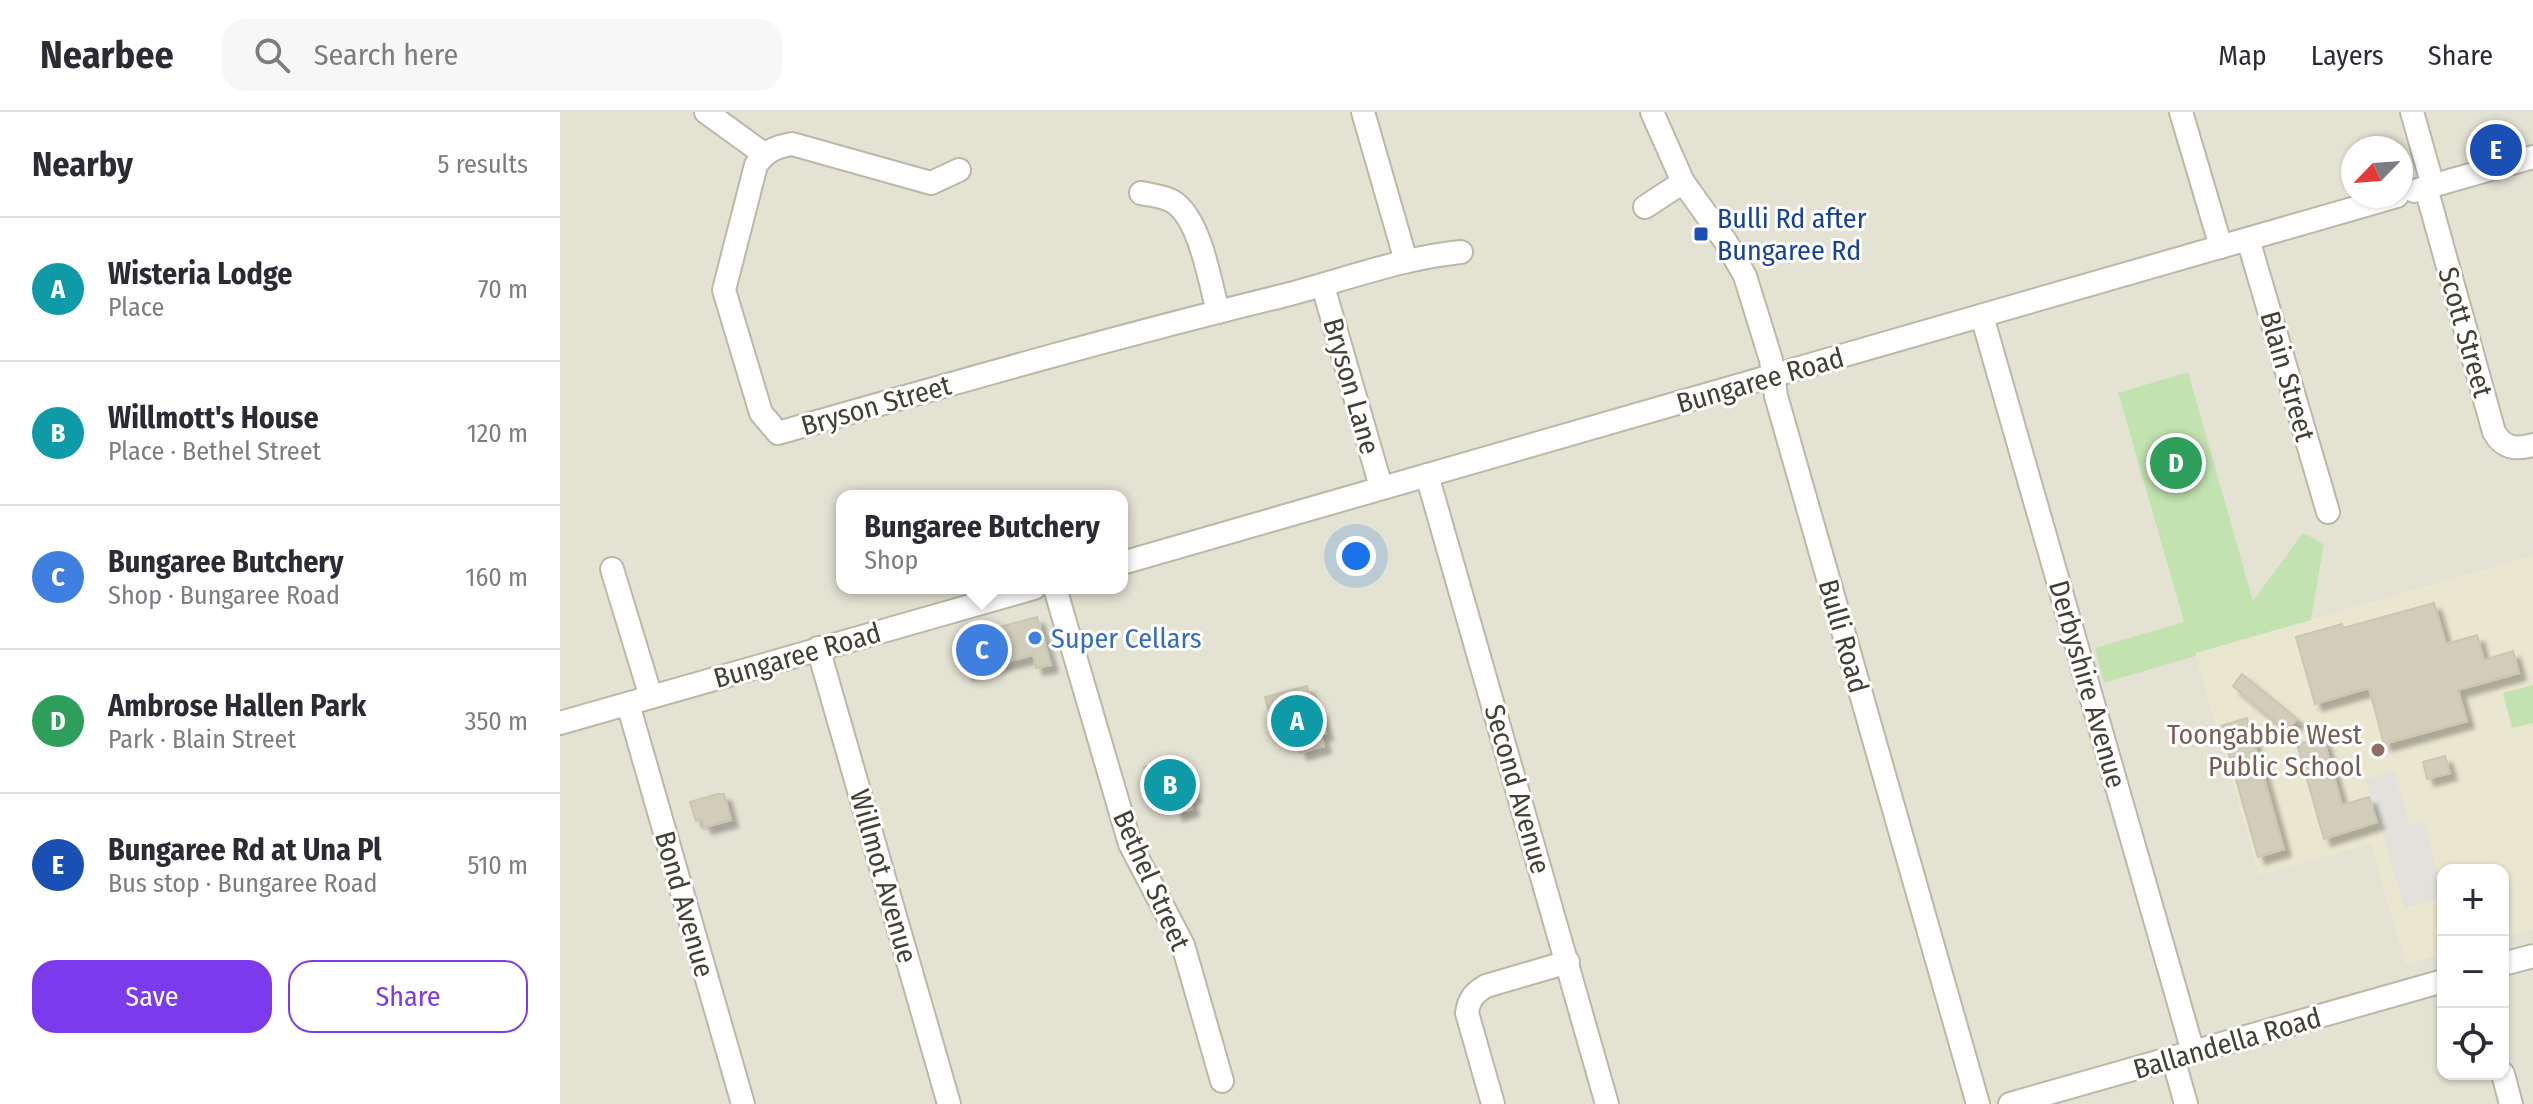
<!DOCTYPE html>
<meta charset="utf-8">
<style>
body{margin:0;font-family:"Fira Sans Condensed",sans-serif;background:#f7f7f7;color:#2b2b33}
.controls{position:absolute;right:24px;bottom:24px;display:grid;overflow:hidden;border-radius:16px;box-shadow:0 2px 6px #0004}
.controls button{width:72px;height:72px;display:grid;place-items:center;padding:0;border:0;border-bottom:2px solid #e1e1e2;background:#fff;color:#2b2b33;font:40px sans-serif}
.compass{position:absolute;left:1781px;top:24px;width:72px;height:72px;border-radius:50%;background:#fff;box-shadow:0 2px 6px #0004;rotate:245deg}
.you{position:absolute;left:796px;top:444px;width:28px;height:28px;margin:-20px;border:6px solid #fff;border-radius:50%;background:#1a73e8;box-shadow:0 0 0 12px #1a73e833}
.badge{display:grid;place-items:center;width:52px;height:52px;border-radius:50%;background:#7c3aed;color:#fff;font-size:26px;font-weight:700}
.pin{position:absolute;translate:-50% -50%;border:4px solid #fff;box-shadow:0 2px 8px #0006}
.popup{position:absolute;left:276px;top:378px;width:292px;height:104px;box-sizing:border-box;display:grid;place-content:center;border-radius:16px;background:#fff;filter:drop-shadow(0 2px 6px #0005);font-size:26px;white-space:nowrap;color:#7c7c81}
.popup b{font-size:30px;color:#2b2b33}
.popup::after{content:'';position:absolute;left:50%;top:100%;margin-left:-16px;border:16px solid transparent;border-top-color:#fff}
.list{margin:0;padding:0;list-style:none}
h2{display:flex;justify-content:space-between;align-items:center;height:104px;margin:0;padding:0 32px;font-size:34px}
h2 small{font-size:26px;font-weight:400;color:#7c7c81}
.list li{display:grid;grid-template-columns:52px 1fr auto;gap:24px;align-items:center;box-sizing:border-box;height:144px;padding:0 32px;border-top:2px solid #e1e1e2}
.list b{display:block;font-size:30px;white-space:nowrap}
.list p{margin:0;font-size:26px;white-space:nowrap;color:#7c7c81}
.list em{font-size:26px;font-style:normal;color:#7c7c81}
.actions{display:flex;gap:16px;padding:24px 32px}
.actions a{flex:1;padding:18px 0;border:2px solid #7c3aed;border-radius:24px;text-align:center;font-size:28px;color:#7c3aed}
.actions .main{background:#7c3aed;color:#fff}
.icon{flex:none;width:44px;height:44px;fill:none;stroke:currentColor;stroke-width:2;stroke-linecap:round;stroke-linejoin:round}
.map{position:relative;flex:none;width:1973px;height:992px;overflow:hidden}
header{display:flex;align-items:center;gap:48px;box-sizing:border-box;height:112px;padding:0 40px;background:#fff;border-bottom:2px solid #e1e1e2}
header strong{font-size:38px}
nav{display:flex;gap:44px;margin-inline-start:auto;font-size:28px}
.search{width:560px;height:72px;background:#f7f7f7;display:flex;align-items:center;gap:20px;box-sizing:border-box;padding:0 28px;border-radius:24px;color:#7c7c81;font-size:30px}
main{display:flex}
aside{flex:1;background:#fff}
.map>svg:first-child{display:block}
</style>
<header>
<strong>Nearbee</strong>
<div class="search"><svg class="icon" aria-label="search" viewBox="0 0 24 24"><circle cx="10" cy="10" r="6"/><path d="M15 15l6 6"/></svg>Search here</div>
<nav><a>Map</a><a>Layers</a><a>Share</a></nav>
</header>
<main>
<aside>
<h2>Nearby<small>5 results</small></h2>
<ul class="list">
<li><span class="badge" style="background:#0f9aa8">A</span><div><b>Wisteria Lodge</b><p>Place</p></div><em>70 m</em></li>
<li><span class="badge" style="background:#0f9aa8">B</span><div><b>Willmott's House</b><p>Place · Bethel Street</p></div><em>120 m</em></li>
<li><span class="badge" style="background:#3f7fe0">C</span><div><b>Bungaree Butchery</b><p>Shop · Bungaree Road</p></div><em>160 m</em></li>
<li><span class="badge" style="background:#2e9e5b">D</span><div><b>Ambrose Hallen Park</b><p>Park · Blain Street</p></div><em>350 m</em></li>
<li><span class="badge" style="background:#1a4fb4">E</span><div><b>Bungaree Rd at Una Pl</b><p>Bus stop · Bungaree Road</p></div><em>510 m</em></li>
</ul>
<div class="actions"><a class="main">Save</a><a>Share</a></div>
</aside>
<div class="map">
<svg width="1973" height="992" viewBox="0 0 1973 992">
<defs>
<filter id="shadow"><feDropShadow dx="7" dy="7" stdDeviation="2" flood-color="#0004"/></filter>
</defs>
<rect width="100%" height="100%" fill="#f1efe4"/>
<path fill="#e4e2d3" fill-rule="evenodd" d="M0 0H1973V444L1751 508 1764 433 1693 490 1628 261 1558 282 1624 511 1535 536 1545 571 1636 544 1699 762 1811 731 1846 852 1883 842V962H1943V825L1973 817V992H0ZM1793 36H1841V84H1793ZM282 384H562V476H282Z"/>
<path fill="#e9e7cf" d="M1973 444V817L1943 825V758H1883V842L1846 852 1811 731 1699 763 1635 541Z"/>
<g fill="#c2e2b0">
<path d="M1628 260 1693 489 1743 421 1764 432 1751 508 1636 541V544L1544 571 1535 536 1624 510 1558 281Z"/>
<path d="M1973 573V611L1952 616 1943 581Z"/>
</g>
<path fill="#e2e1dc" d="M1834 659 1850 713 1863 710 1883 778V785L1844 796 1821 714 1825 713 1824 709 1818 710 1806 667Z"/>
<g fill="#d1cdbb" stroke="#cbc6af" stroke-width="2" filter="url(#shadow)">
<path d="M1874 491 1886 532 1917 523 1924 548 1953 539 1959 561 1898 578 1907 609 1824 632 1809 576 1755 592 1736 525 1782 512 1783 516Z"/>
<path d="M477 505 491 553 476 556 473 543 406 561 396 527Z"/>
<path d="M1682 562 1737 607 1727 619 1673 574Z"/>
<path d="M747 574 754 599 759 597 766 621 761 622 764 634 740 641 736 627 724 630 721 619 715 621 705 585Z"/>
<path d="M1687 606 1724 737 1698 745 1661 614Z"/>
<path d="M1760 626 1764 629 1782 693 1809 685 1817 710 1764 727 1737 632Z"/>
<path d="M1885 644 1890 661 1867 667 1863 650Z"/>
<path d="M618 646 624 669 629 667 634 684 629 685 632 697 616 702 612 686 601 690 598 678 592 680 584 655Z"/>
<path d="M158 682H164L171 708 145 715 142 707 136 709 130 690Z"/>
</g>
<g fill="none" stroke-linecap="round" stroke-linejoin="round">
<g stroke="#bbb8a8" stroke-width="26">
<g id="minor">
<path d="M146 0 204 42"/>
<path d="M803 0 846 149"/>
<path d="M1092 0 1123 70 1166 130 1185 164 1211 248 1216 284 1418 992"/>
<path d="M1621 0 1661 135"/>
<path d="M1852 0 1873 74"/>
<path d="M399 58 371 71 232 32C215 35 206 39 196 53L164 178 201 301 218 321C384 274 550 226 718 185 779 170 839 146 901 140"/>
<path d="M1866 76 1934 320C1943 336 1955 338 1973 333"/>
<path d="M1854 79 1973 45"/>
<path d="M581 81C590 83 603 84 612 89 640 105 650 170 658 200"/>
<path d="M1085 95 1123 70"/>
<path d="M1688 127 1768 400"/>
<path d="M763 174 821 375"/>
<path d="M1422 204 1633 940"/>
<path d="M867 363 1047 992"/>
<path d="M562 451 1837 84"/>
<path d="M52 457 91 585"/>
<path d="M495 476 570 732 623 833 662 969"/>
<path d="M258 536 389 992"/>
<path d="M68 592 183 992"/>
<path d="M0 611 474 476"/>
<path d="M1943 852 1973 844"/>
<path d="M1613 946 1626 992"/>
<path d="M1943 962 1951 992"/>
<path d="M933 992 907 901C909 887 914 881 926 874L1008 850"/>
<path d="M1450 992 1883 869"/>
</g>
</g>
<use href="#minor" stroke="#fff" stroke-width="22"/>
</g>
<rect fill="#1a4fb4" stroke="#fff" stroke-width="3" x="1133" y="114" width="16" height="16" rx="4"/>
<circle fill="#3f7fe0" stroke="#fff" stroke-width="3" cx="475" cy="526" r="8"/>
<circle fill="#8d6e63" stroke="#fff" stroke-width="3" cx="1818" cy="638" r="8"/>
<g text-anchor="middle" stroke-width="6" stroke-linejoin="round" paint-order="stroke">
<g font-size="28" fill="#164399" stroke="#fff" text-anchor="start">
<text x="1157" y="116">Bulli Rd after<tspan x="1157" dy="32">Bungaree Rd</tspan></text>
</g>
<g font-size="28" fill="#424035" stroke="#fff">
<text transform="translate(1906 220) rotate(74)" y="10">Scott Street</text>
<text transform="translate(1728 264) rotate(74)" y="10">Blain Street</text>
<text transform="translate(1200 268) rotate(-16)" y="10">Bungaree Road</text>
<text transform="translate(792 274) rotate(74)" y="10">Bryson Lane</text>
<text transform="translate(316 293) rotate(-16)" y="10">Bryson Street</text>
<text transform="translate(1284 524) rotate(74)" y="10">Bulli Road</text>
<text transform="translate(237 543) rotate(-16)" y="10">Bungaree Road</text>
<text transform="translate(1528 572) rotate(74)" y="10">Derbyshire Avenue</text>
<text transform="translate(958 677) rotate(74)" y="10">Second Avenue</text>
<text transform="translate(324 764) rotate(74)" y="10">Willmot Avenue</text>
<text transform="translate(592 768) rotate(66)" y="10">Bethel Street</text>
<text transform="translate(125 792) rotate(74)" y="10">Bond Avenue</text>
<text transform="translate(1667 931) rotate(-16)" y="10">Ballandella Road</text>
</g>
<g font-size="28" fill="#366cbe" stroke="#fff" text-anchor="start">
<text x="491" y="536">Super Cellars</text>
</g>
<g font-size="28" fill="#785e54" stroke="#fff" text-anchor="end">
<text x="1802" y="632">Toongabbie West<tspan x="1802" dy="32">Public School</tspan></text>
</g>
</g>
</svg>
<div class="controls">
<button>+</button>
<button>−</button>
<button><svg class="icon" aria-label="locate" viewBox="0 0 24 24"><circle cx="12" cy="12" r="6"/><path d="M12 2v4M12 18v4M2 12h4M18 12h4"/></svg></button>
</div>
<svg class="compass" viewBox="-18 -18 36 36"><path d="M0-13l5 13h-10z" fill="#e53935"/><path d="M0 13l5-13h-10z" fill="#7c7c81"/></svg>
<div class="you"></div>
<div class="pin badge" style="left:737px;top:609px;background:#0f9aa8">A</div>
<div class="pin badge" style="left:610px;top:673px;background:#0f9aa8">B</div>
<div class="pin badge" style="left:422px;top:538px;background:#3f7fe0">C</div>
<div class="popup"><b>Bungaree Butchery</b>Shop</div>
<div class="pin badge" style="left:1616px;top:351px;background:#2e9e5b">D</div>
<div class="pin badge" style="left:1936px;top:38px;background:#1a4fb4">E</div>
</div>
</main>
